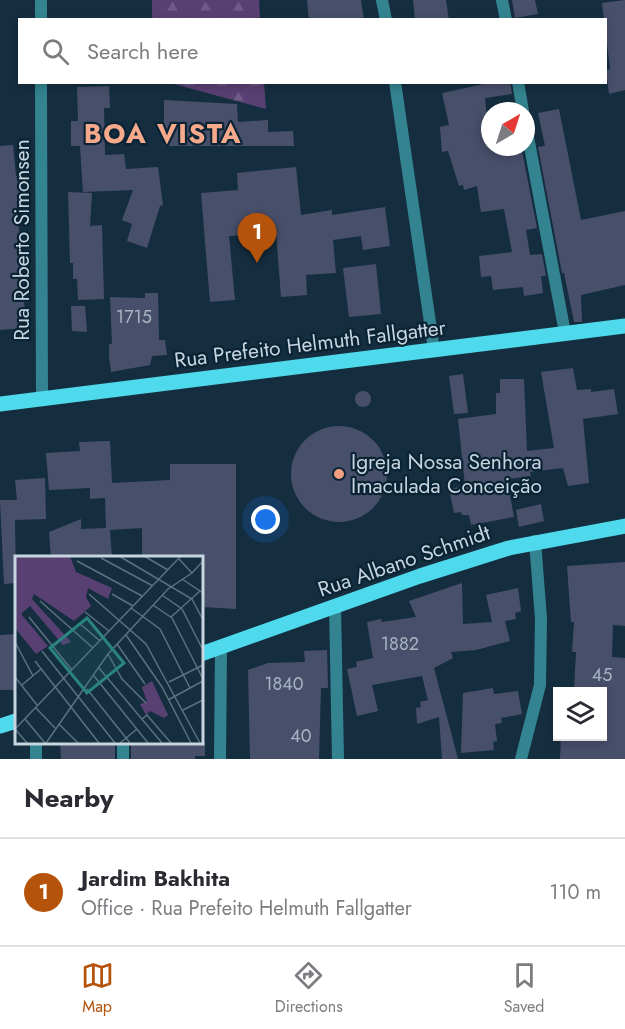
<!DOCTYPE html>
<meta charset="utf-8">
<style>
body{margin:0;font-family:Jost,sans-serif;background:#f7f7f7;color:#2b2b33}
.controls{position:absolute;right:18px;bottom:18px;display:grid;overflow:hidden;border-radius:0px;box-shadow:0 3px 9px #0003}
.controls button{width:54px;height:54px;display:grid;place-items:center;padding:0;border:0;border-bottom:2px solid #e1e1e2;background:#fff;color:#2b2b33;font:30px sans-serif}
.compass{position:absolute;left:481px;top:102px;width:54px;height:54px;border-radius:50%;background:#fff;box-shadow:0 3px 9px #0003;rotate:39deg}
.you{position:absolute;left:266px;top:520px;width:21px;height:21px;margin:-15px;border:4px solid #fff;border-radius:50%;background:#1a73e8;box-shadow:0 0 0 9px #1a73e833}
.badge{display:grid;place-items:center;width:39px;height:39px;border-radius:50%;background:#b45309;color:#fff;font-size:20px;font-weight:700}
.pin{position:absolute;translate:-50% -50px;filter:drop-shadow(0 2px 3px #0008)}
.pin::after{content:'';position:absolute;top:32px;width:21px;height:18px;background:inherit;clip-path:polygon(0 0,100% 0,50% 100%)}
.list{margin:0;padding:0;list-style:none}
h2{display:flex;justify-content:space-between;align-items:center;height:78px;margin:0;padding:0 24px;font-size:26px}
h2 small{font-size:20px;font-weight:400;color:#7c7c81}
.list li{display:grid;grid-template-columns:39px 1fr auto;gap:18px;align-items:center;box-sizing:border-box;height:108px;padding:0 24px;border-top:2px solid #e1e1e2}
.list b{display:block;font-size:22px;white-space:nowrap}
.list p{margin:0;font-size:20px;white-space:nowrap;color:#7c7c81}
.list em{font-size:20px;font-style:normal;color:#7c7c81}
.icon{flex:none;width:33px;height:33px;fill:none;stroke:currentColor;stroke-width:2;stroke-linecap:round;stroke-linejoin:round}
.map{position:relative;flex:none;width:625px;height:759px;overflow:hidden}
.search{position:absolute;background:#fff;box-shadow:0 3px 9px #0003;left:18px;right:18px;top:18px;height:66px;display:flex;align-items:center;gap:15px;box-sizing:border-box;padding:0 21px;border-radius:0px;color:#7c7c81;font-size:22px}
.sheet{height:186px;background:#fff}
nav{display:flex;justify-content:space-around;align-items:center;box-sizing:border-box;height:84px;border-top:2px solid #e1e1e2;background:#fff;font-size:16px;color:#7c7c81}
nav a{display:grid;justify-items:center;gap:3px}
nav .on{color:#b45309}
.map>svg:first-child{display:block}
</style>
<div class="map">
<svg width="625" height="759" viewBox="0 0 625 759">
<defs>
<pattern id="forest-firs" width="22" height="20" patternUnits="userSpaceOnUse" patternTransform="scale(1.5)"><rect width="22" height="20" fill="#594073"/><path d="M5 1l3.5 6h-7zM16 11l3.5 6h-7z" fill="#6f5b87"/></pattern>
</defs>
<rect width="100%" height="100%" fill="#142e40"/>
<g fill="url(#forest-firs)">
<path d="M152 0H259L260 19H152Z"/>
<path d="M170 83H264L266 109Z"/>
</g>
<g fill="#484f6a">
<path d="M307 0H361L364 20H309Z"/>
<path d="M413 0H446L449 20H415Z"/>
<path d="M512 0H535L538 14 515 18Z"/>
<path d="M625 0V90L609 94 606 70 610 69 602 3Z"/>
<path d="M493 82H510L512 94 485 98 490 147H519L520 152 522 151 537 228 526 230 530 255 542 254 546 276H541L543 293 524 296 523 287 493 290 491 276 481 277 479 256 512 252 504 209 481 212 477 186 464 190 463 185 459 186 448 151 442 152 440 127 449 125 442 93Z"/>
<path d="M109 86 110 108H104L105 155 124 154 126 169 158 167 163 205 160 206 147 248 127 241 132 224 122 220 133 190 83 192 80 146H71V121H78L77 87Z"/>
<path d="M164 100 237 104 238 122 268 120V132L293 131 294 146H164Z"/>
<path d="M559 109 581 220 625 211V285L581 295 582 322H574L564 273H562L538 147 545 146 538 113Z"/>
<path d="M13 145 16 176H21L23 203 17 204 26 328 0 330V146Z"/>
<path d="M296 167 301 215 332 210V215L385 207 390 246 363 250 361 236 333 240 336 273 306 275 307 295 281 297 276 233 229 236 235 300 210 302 201 193 238 190 237 173Z"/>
<path d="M68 192 92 193 90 226 102 225 104 299 78 300 77 279H73V263H70Z"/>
<path d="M376 264 381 314 349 317 343 268Z"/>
<path d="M145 293H158L159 340H165L167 355 152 356 150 365 111 372 109 357V344H112L110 297 145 298Z"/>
<path d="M71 306H85L87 332 72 331Z"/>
<path d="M573 368 577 390 591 389V392L614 389 618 414 583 419 589 483 568 486 563 468 530 472 531 476 507 479 514 517 471 525 469 515H462L461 512 454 513 449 489 465 486 458 419 496 414V393H500V379H524L527 451 554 448 541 372Z"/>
<path d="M463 374 468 413 454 414 449 376Z"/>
<circle cx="363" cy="399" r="8"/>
<circle cx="339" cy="474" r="48"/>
<path d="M110 441 112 483 170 480V464H236V609L201 607V558H142V528L110 530 112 558H51L49 532 81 519V529L106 528 105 498 90 499V488L49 490 46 453 80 451 79 442Z"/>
<path d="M45 478 46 519 15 520 16 583 4 584 0 500H17L15 480Z"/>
<path d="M541 504 544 521 519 527 516 510Z"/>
<path d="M625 562V626L613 625 612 657 625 658V759H560L561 736 603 738V692L574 690 576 652H572L574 622H571L567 566Z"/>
<path d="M462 583 463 624 492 622 486 595 518 588 521 611 515 613 516 619 505 621 510 641 476 650 451 652 453 658 434 668 458 759H442L439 717 417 724 416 708 421 707 420 702 428 700 422 676 372 685 378 711 357 716 347 669 357 667 356 662 373 658 367 622 381 619 382 622 416 617 409 601Z"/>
<path d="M16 634V690H0V635Z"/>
<path d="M327 650 328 688H321L319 759H250L248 670 268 663 305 662 304 651Z"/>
<path d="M493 688 494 694 518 691 522 714 501 718 502 723 495 724 497 741 493 742 494 750 461 753 463 693Z"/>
<path d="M60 742H115V759H61Z"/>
<path d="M131 742H205V756H195V759H131Z"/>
</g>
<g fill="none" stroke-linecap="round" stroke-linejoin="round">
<g stroke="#338490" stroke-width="12">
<path d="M41 0V20"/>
<path d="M382 0 386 20"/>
<path d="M502 0 506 20"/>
<path d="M41 82 42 398"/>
<path d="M395 82 434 350"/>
<path d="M518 82 523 111"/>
<path d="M526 126 565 333"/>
<path d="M335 606 338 759"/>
<path d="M36 759V742"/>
<path d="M123 759V742"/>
<path d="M220 759 221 647"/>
<path d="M521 759 540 685 541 619 535 541"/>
</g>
<g stroke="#4fd9ec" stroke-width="15">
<path d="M0 404 625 326"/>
<path d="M201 654 420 576 509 548 625 526"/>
<path d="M0 726 16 721"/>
</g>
</g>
<circle fill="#f2a07f" stroke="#0a2435" stroke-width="2" cx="339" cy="474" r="6"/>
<g text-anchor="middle" stroke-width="4.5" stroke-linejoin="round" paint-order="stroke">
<g font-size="18" fill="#a6b4c2">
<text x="134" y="323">1715</text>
<text x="400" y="650">1882</text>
<text x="602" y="681">45</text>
<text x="284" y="690">1840</text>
<text x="301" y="742">40</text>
</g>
<g font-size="21" fill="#c6d5e0" stroke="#0a2435">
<text transform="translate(22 240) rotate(-90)" y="7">Rua Roberto Simonsen</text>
<text transform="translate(310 344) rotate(-7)" y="7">Rua Prefeito Helmuth Fallgatter</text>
<text transform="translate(404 561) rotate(-19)" y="7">Rua Albano Schmidt</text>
</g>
<g font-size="21" fill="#c6d5e0" stroke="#0a2435" text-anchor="start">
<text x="351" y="469">Igreja Nossa Senhora<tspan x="351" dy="24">Imaculada Conceição</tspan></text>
</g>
<g font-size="27" font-weight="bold" letter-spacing="1.5" fill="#f7aa8b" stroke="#0a2435">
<text x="163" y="143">BOA VISTA</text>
</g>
</g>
<g transform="translate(15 556)">
<rect width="188" height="188" fill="#142e40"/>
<path d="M137 125 153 159 149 162 135 155 131 159 125 148 132 146 127 131Z" fill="#594073"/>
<path d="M0 0H55L61 16 97 32 93 43 73 32 71 41 76 50 59 65 19 38 17 43 56 86 48 89 15 50 6 58 33 90 21 98 0 72Z" fill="#594073"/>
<path fill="none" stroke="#5b7180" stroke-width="1.5" d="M104 0 177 43 188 64M129 0 153 14M86 2 138 30M164 3 177 17M62 5 127 40M167 23 188 37M74 38 131 88 185 187M97 38 118 50M147 39 167 53 188 94M25 45 78 92M138 49 157 62 188 123M116 52 145 73 175 132M70 56 94 75M14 61 57 114M156 61 185 35M64 67 85 85M111 79 147 131 176 187M0 86 18 120M102 88 130 128M27 95 100 187M93 98 107 123 131 147M20 105 84 187M84 112 147 187M79 120 133 187M0 121 22 149M154 126 188 109M7 129 26 113M72 133 115 187M153 144 188 125M21 152 40 172M168 154 188 144M10 163 30 187M127 163 132 159 156 187M44 168 63 187M0 173 12 187M0 173 166 0M31 187 93 98 153 33 177 17 188 5M105 187 122 173"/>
<path fill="#2a847f" fill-opacity="0.15" stroke="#2a847f" stroke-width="3" d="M72 62 109 107 72 137 35 92Z"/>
<rect width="188" height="188" fill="none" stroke="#c6d5e0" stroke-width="3"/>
</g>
</svg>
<div class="controls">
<button><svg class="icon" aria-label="layers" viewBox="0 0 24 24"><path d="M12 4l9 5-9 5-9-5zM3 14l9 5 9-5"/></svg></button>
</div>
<svg class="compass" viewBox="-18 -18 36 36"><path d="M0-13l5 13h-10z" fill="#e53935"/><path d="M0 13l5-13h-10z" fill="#7c7c81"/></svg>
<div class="you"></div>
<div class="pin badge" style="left:257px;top:263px">1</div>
<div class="search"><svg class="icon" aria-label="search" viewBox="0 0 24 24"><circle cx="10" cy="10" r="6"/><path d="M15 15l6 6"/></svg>Search here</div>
</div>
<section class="sheet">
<h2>Nearby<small></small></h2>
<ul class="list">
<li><span class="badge">1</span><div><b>Jardim Bakhita</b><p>Office · Rua Prefeito Helmuth Fallgatter</p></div><em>110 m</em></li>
</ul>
</section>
<nav>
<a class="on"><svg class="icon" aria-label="map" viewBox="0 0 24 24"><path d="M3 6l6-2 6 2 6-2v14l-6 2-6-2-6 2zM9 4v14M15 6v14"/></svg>Map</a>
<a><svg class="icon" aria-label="directions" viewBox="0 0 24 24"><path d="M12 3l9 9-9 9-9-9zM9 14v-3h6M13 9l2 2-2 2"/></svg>Directions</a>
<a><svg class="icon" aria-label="saved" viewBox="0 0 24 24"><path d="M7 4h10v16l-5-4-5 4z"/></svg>Saved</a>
</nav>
